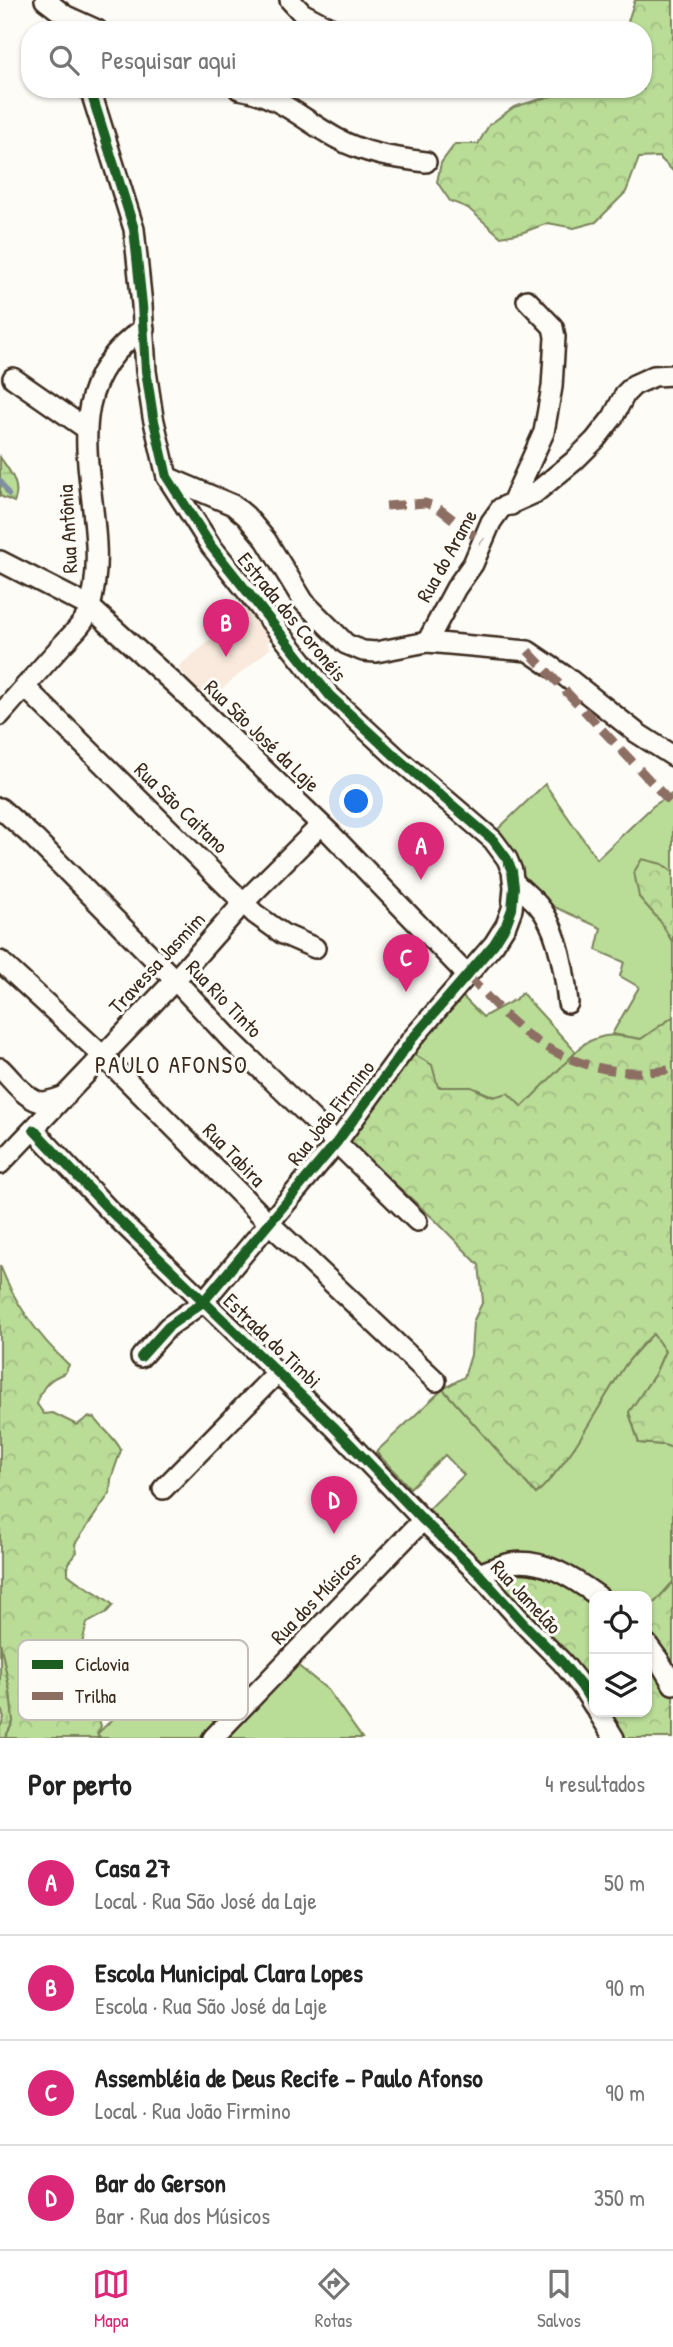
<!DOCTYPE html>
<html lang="pt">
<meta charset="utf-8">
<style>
body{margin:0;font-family:"Patrick Hand",sans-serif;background:#f6f6f6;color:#222}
.controls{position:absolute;right:21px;bottom:21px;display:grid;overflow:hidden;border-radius:14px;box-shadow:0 2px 5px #0004}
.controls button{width:63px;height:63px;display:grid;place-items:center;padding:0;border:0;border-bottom:2px solid #e0e0e0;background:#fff;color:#222;font:35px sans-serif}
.you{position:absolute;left:357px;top:802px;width:24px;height:24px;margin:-18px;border:5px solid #fff;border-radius:50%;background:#1a73e8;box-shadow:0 0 0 10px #1a73e833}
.badge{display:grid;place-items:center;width:46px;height:46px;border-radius:50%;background:#db2777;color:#fff;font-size:23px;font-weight:700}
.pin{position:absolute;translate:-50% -58px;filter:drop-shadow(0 2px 4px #0008)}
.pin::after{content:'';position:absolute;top:37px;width:24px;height:21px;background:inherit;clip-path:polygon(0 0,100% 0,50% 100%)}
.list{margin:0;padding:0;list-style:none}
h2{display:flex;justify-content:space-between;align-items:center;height:91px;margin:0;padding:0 28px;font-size:30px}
h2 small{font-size:23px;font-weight:400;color:#767676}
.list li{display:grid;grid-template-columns:46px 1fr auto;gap:21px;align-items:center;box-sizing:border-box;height:105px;padding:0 28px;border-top:2px solid #e0e0e0}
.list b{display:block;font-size:26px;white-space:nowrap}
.list p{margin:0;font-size:23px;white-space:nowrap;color:#767676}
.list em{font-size:23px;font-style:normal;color:#767676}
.icon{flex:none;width:38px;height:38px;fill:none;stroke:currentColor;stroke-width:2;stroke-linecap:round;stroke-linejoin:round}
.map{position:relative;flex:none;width:673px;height:1738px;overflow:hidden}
.search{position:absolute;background:#fff;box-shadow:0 2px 5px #0004;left:21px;right:21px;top:21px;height:77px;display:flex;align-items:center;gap:18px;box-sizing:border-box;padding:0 24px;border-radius:28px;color:#767676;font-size:26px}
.sheet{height:511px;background:#fff}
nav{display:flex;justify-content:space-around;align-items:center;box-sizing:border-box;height:98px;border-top:2px solid #e0e0e0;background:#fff;font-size:19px;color:#767676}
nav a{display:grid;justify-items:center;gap:4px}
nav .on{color:#db2777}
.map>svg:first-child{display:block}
</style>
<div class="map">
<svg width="673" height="1738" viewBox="0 0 673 1738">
<defs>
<pattern id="forest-crowns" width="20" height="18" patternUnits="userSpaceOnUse" patternTransform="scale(1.75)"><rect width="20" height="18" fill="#b9dc97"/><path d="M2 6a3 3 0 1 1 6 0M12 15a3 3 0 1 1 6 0" fill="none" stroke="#a0bd82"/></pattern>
<pattern id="wetland-marsh" width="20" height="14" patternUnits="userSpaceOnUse" patternTransform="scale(1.75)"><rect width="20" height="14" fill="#b9dc97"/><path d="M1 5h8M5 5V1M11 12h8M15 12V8" fill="none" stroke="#a0bd82"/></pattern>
</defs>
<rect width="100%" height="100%" fill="#fdfcf7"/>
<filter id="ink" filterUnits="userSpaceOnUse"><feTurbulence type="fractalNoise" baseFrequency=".0143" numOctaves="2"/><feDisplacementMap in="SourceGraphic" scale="14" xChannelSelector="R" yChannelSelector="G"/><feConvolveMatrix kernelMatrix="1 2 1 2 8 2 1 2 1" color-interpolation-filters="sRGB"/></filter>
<g filter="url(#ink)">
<path fill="#f9eadd" d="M248 609 272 638 267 643 271 648 206 702 178 667Z"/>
<g fill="#b9dc97" stroke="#7a835a" stroke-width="2">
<path d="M545 784 597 859 653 806 673 793V872L662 864 639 897 661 922 673 943V1017L641 1039 612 1034 639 987 620 976 624 962 596 950 601 928 524 893 495 832Z"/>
<path d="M459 993 483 1017 516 999 522 993 576 1052 522 1108 471 1087H438L410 1052Z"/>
<path d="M653 1333 665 1351 655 1374 629 1413 639 1443 665 1445 673 1448V1582L647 1611V1596H609L594 1583 480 1567 429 1509 464 1475 445 1455 410 1488 376 1452 443 1389 536 1494C573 1458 596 1409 624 1367 632 1355 644 1344 653 1333Z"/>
<path d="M177 1657 231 1705 200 1738H101L97 1734Z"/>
<path d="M296 1664 328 1690 362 1738H222Z"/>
</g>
<g fill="url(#forest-crowns)" stroke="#7a835a" stroke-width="2">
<path d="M635 0H673V171L659 157 639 158 626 192 596 222 574 228 548 223 521 233 501 237 468 208 450 201 437 182 441 163 455 144H478L489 125 514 107 575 89H643V30H629L628 21Z"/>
<path d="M642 859 662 864 673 872V943L661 922 639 897 634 872Z"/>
<path d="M673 1017V1448L664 1445 639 1443 629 1412 655 1374 665 1351 653 1334C643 1344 632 1355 624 1367 596 1409 573 1459 536 1494L443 1389 464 1377 471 1355 473 1322 483 1301 479 1265 435 1220 345 1139 410 1052 432 1065 438 1087H471L493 1097 508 1093 522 1107 584 1044C606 1032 617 1035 641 1039Z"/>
<path d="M0 1265C15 1305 38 1336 69 1365L65 1373C48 1379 42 1387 37 1404L44 1414 53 1413 77 1425 88 1417 95 1418C103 1430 115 1437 121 1450L111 1479 110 1493 75 1544 77 1552 68 1563V1574C82 1587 98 1591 113 1605L106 1613 87 1623 81 1648V1664L88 1681 101 1726 97 1734 100 1738H5L13 1722 10 1692 0 1642Z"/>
<path d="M534 1569 594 1600V1696L491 1578 498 1573Z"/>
<path d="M673 1582V1667L647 1632V1611Z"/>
<path d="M647 1652 673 1693V1738H621L604 1712H647Z"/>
</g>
<g fill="url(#wetland-marsh)" stroke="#7a835a" stroke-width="2">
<path d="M0 457C9 470 22 485 14 502L0 496Z"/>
<path d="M0 1642 10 1692 13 1722 5 1738H0V1727L4 1718 0 1705Z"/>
</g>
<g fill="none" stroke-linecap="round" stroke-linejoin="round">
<path stroke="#808fa0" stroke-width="4.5" d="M0 480 9 495"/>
<g stroke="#3b2a1e" stroke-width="24">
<g id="minor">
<path d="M45 0 66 16 97 30"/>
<path d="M290 0 302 13 334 30"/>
<path d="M90 89 134 229 142 305 146 371 153 417 167 477 211 546 330 696 396 757 493 840 507 859 512 871 514 887 512 909 506 925 494 944 412 1039 337 1142 203 1302 168 1327 141 1357"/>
<path d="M239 89C279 95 303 120 336 138 365 154 394 158 426 162"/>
<path d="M13 378 85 428"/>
<path d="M167 477 233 505 246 516 266 540 304 602 346 644 363 651 376 652 427 642 528 651 565 676 637 733 673 756"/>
<path d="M511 505 544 432 552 387 555 337 553 327 527 300"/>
<path d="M0 561 90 607 178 687 331 834 467 975"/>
<path d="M427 642 456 588 473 564 491 522 501 508 535 493 574 461 595 440 613 417 625 394 634 385 654 376 673 375"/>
<path d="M25 687 255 914 283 934 315 948"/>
<path d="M0 715C21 691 42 667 63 644 72 634 85 623 89 610 120 512 36 402 144 328"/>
<path d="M0 808 35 839 175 980 232 1041 417 1221"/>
<path d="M514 882C522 890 531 897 538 905 558 927 565 974 568 1003"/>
<path d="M0 961 102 1055 270 1224 436 1381"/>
<path d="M0 1068C11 1078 28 1103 44 1102 51 1101 59 1098 66 1096"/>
<path d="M34 1130 110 1211 333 1426 423 1520 479 1574 524 1624 562 1662 582 1687 594 1706"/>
<path d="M0 1164 175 980 244 902 321 825"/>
<path d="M163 1489 277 1373"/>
<path d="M479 1574C489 1570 500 1565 511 1563 543 1558 573 1578 598 1596"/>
<path d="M647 1644 658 1659 673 1684"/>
<path d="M598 1712 614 1738"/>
<path d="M213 1738 423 1520"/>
</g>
</g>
<use href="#minor" stroke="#fdfcf7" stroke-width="19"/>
<g stroke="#8d6e63" stroke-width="9" stroke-dasharray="18 9" stroke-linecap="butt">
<path d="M386 506 425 503 437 507 482 542"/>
<path d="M528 651 673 805"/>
<path d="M467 975C486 995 504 1016 525 1033 566 1065 622 1079 673 1069"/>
</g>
<g stroke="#fdfcf7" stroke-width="15">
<g id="cycleway">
<path d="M90 89 134 229 142 305 146 371 153 417 167 477 211 546 330 696 396 757 493 840 507 859 512 871 514 887 512 909 506 925 494 944 412 1039 337 1142 203 1302 168 1327 141 1357"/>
<path d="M34 1130 110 1211 333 1426 423 1520 479 1574 524 1624 562 1662 582 1687 594 1706"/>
</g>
</g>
<use href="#cycleway" stroke="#1b5e20" stroke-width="10"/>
</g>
</g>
<g text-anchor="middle" stroke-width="6" stroke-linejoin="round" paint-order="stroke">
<g font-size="21" fill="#3b2a1e" stroke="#fdfcf7">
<text transform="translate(68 529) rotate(-93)" y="7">Rua Antônia</text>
<text transform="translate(447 556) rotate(-61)" y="7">Rua do Arame</text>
<text transform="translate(292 617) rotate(51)" y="7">Estrada dos Coronéis</text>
<text transform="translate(262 736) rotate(44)" y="7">Rua São José da Laje</text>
<text transform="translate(181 808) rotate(44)" y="7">Rua São Caitano</text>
<text transform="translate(157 963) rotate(-47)" y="7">Travessa Jasmim</text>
<text transform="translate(224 999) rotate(46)" y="7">Rua Rio Tinto</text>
<text transform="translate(331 1113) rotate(-52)" y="7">Rua João Firmino</text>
<text transform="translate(234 1155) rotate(46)" y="7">Rua Tabira</text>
<text transform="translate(272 1341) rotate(44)" y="7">Estrada do Timbi</text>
<text transform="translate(526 1597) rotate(47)" y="7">Rua Jamelão</text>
<text transform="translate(316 1598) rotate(-46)" y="7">Rua dos Músicos</text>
</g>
<g font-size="23" letter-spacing="2" fill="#3b2a1e" stroke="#fdfcf7">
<text x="172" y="1073">PAULO AFONSO</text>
</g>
</g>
<rect x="18" y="1640" width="230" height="80" rx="10" fill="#fdfcf7" stroke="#c3bdb6" stroke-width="2"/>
<rect x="32" y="1660" width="31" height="9" fill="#1b5e20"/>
<rect x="32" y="1692" width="31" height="8" fill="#8d6e63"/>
<g font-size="19" fill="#3b2a1e">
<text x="75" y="1671">Ciclovia</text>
<text x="75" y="1703">Trilha</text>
</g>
</svg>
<div class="controls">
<button><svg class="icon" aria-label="locate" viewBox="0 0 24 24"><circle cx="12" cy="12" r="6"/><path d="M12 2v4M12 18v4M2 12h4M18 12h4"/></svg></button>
<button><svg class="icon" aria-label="layers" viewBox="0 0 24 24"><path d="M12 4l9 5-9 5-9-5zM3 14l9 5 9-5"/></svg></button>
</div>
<div class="you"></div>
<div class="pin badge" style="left:421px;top:880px">A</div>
<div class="pin badge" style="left:226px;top:657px">B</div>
<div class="pin badge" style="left:406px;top:992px">C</div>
<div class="pin badge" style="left:334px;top:1534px">D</div>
<div class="search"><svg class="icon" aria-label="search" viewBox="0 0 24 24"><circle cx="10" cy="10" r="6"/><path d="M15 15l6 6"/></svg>Pesquisar aqui</div>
</div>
<section class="sheet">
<h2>Por perto<small>4 resultados</small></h2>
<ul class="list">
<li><span class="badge">A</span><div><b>Casa 27</b><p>Local · Rua São José da Laje</p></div><em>50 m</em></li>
<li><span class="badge">B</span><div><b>Escola Municipal Clara Lopes</b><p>Escola · Rua São José da Laje</p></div><em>90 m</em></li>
<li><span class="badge">C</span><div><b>Assembléia de Deus Recife - Paulo Afonso</b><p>Local · Rua João Firmino</p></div><em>90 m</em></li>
<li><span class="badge">D</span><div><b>Bar do Gerson</b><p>Bar · Rua dos Músicos</p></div><em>350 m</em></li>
</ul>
</section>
<nav>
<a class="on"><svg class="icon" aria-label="map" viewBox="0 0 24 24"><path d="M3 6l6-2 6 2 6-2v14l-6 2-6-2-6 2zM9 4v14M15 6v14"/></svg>Mapa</a>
<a><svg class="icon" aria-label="directions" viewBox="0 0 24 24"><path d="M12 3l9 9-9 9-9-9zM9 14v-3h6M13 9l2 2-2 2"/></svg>Rotas</a>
<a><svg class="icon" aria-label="saved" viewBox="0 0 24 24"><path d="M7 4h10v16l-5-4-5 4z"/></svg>Salvos</a>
</nav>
